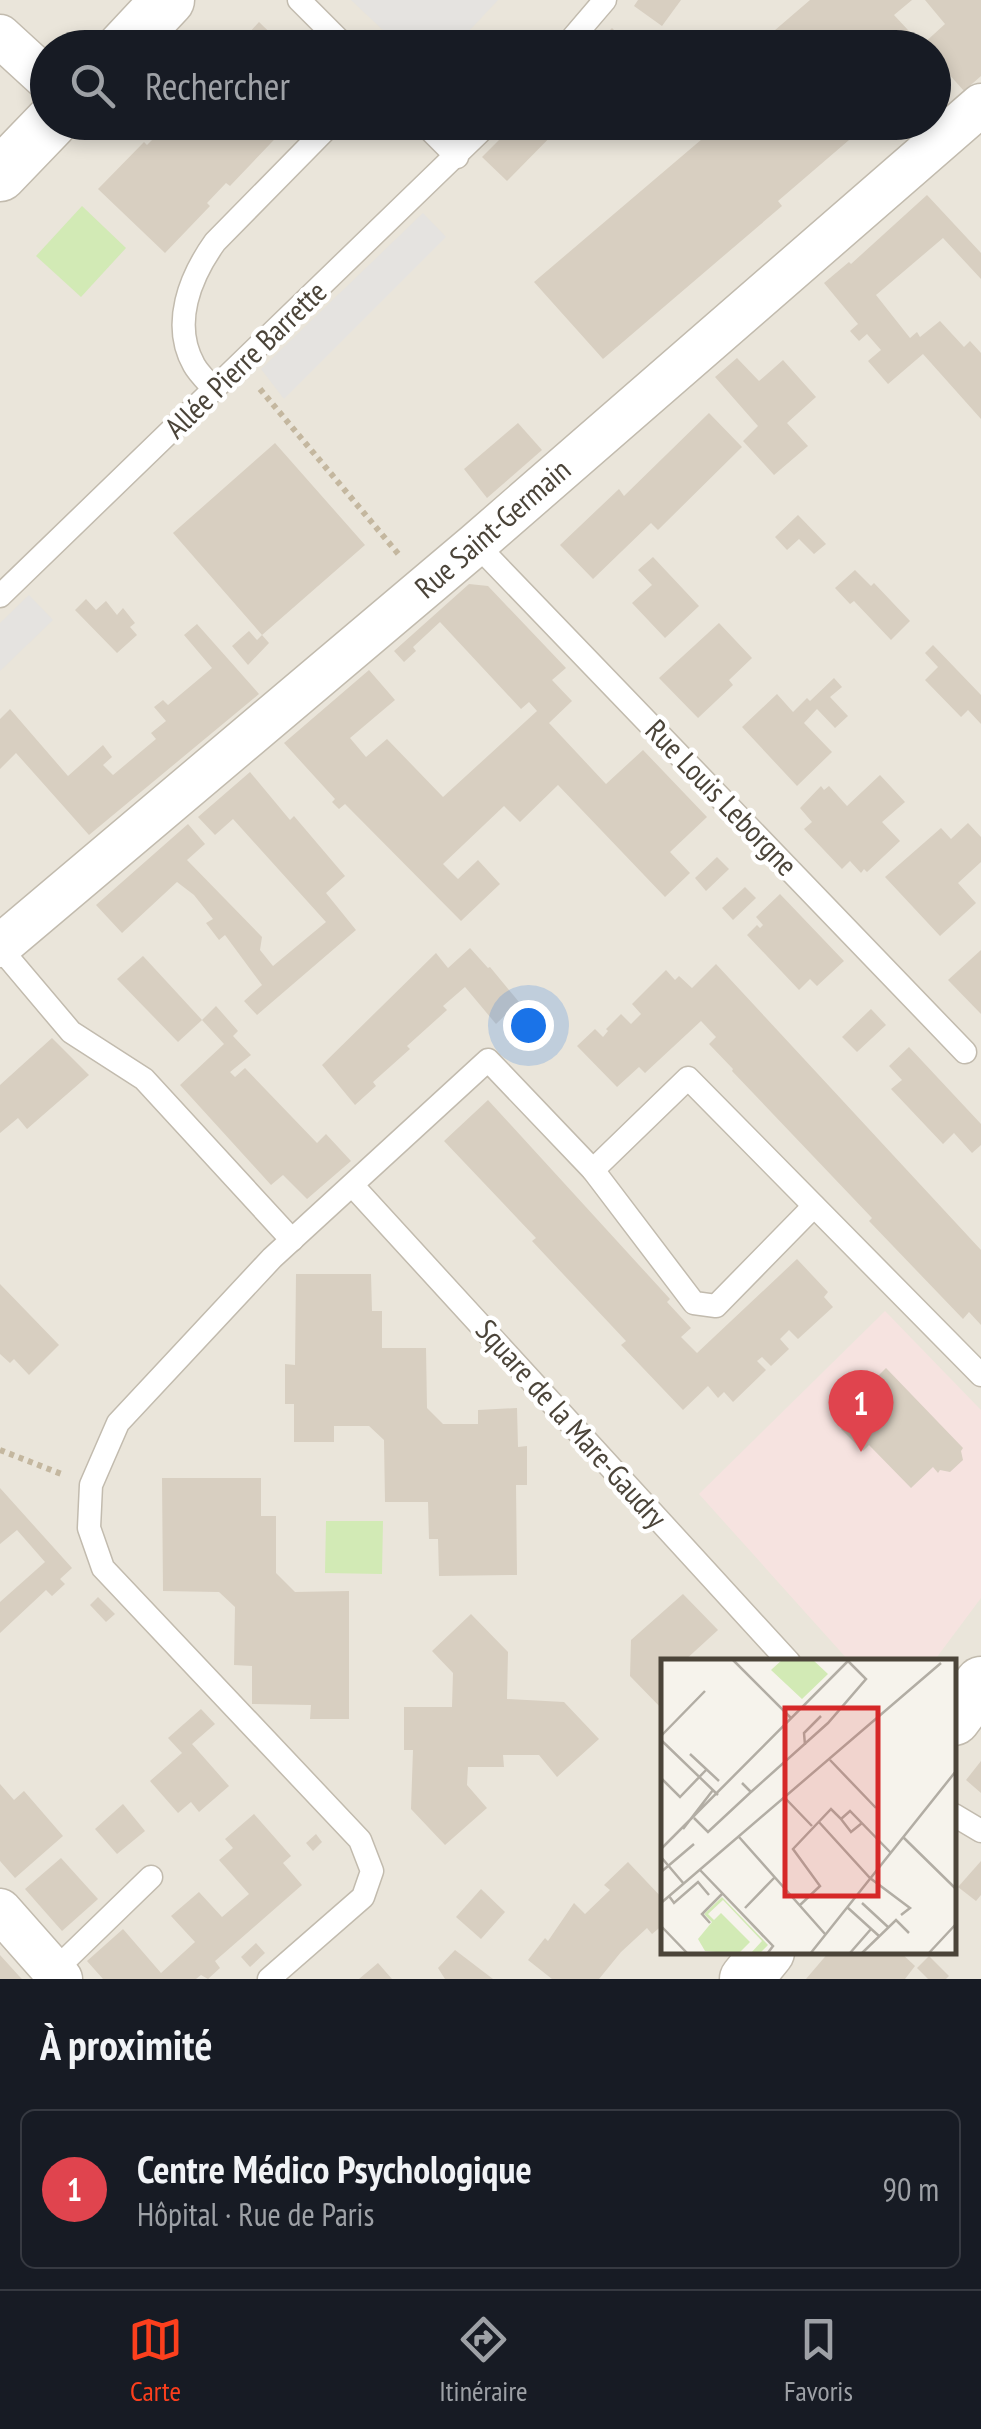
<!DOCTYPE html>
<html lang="fr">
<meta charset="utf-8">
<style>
body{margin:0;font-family:"PT Sans Narrow",sans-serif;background:#20242c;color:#f1f3f6}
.you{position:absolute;left:528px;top:1025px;width:35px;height:35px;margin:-25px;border:8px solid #fff;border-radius:50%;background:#1a73e8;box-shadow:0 0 0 15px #1a73e833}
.badge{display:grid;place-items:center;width:65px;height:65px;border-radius:50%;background:#fc3f1d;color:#fff;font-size:32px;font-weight:700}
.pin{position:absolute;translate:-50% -82px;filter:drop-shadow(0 2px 5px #0008)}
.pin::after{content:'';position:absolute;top:52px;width:35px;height:30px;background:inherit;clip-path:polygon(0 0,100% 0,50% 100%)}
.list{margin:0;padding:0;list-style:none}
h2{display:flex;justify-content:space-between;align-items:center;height:130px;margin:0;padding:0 40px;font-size:42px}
h2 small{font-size:32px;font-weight:400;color:#9ea1a6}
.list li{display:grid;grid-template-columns:65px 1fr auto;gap:30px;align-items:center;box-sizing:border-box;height:160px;margin:0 20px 20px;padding:0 20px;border:2px solid #363941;border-radius:15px}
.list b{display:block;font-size:38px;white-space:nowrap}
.list p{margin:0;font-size:32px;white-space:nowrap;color:#9ea1a6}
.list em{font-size:32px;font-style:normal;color:#9ea1a6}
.icon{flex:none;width:55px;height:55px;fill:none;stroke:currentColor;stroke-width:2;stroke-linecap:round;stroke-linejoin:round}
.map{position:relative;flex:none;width:981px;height:1979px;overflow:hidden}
.search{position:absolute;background:#171b24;box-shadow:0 5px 15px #0003;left:30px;right:30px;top:30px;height:110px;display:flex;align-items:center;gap:25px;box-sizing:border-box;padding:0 35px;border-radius:55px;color:#9ea1a6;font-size:38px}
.sheet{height:310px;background:#171b24}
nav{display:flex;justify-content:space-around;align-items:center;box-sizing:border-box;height:140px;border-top:2px solid #363941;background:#171b24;font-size:28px;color:#9ea1a6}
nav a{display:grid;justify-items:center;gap:5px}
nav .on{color:#fc3f1d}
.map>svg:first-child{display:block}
</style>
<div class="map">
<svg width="981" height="1979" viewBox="0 0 981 1979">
<rect width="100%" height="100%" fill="#f6f3ec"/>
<path fill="#eae5da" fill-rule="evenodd" d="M0 0H981V1979H0ZM48 48H934V122H48ZM664 1662H954V1952H664Z"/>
<path fill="#f6e3e0" d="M885 1311 981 1410V1598L934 1661H849L699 1494Z"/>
<g fill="#d2eab5">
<path d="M82 206 126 248 81 297 36 256Z"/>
<path d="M326 1521H383L382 1574 325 1573Z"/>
</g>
<g fill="#e5e3e0">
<path d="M351 0H498L453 48 401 47Z"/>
<path d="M423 213 446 237 284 399 261 369Z"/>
<path d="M29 595 53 620 0 671V623Z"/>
</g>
<g fill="#d8cfc1">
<path d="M638 0H681L662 26 634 6Z"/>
<path d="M810 0H912L894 15 922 45 945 24 925 0H981V76L964 91 939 63 934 68V48H754Z"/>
<path d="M259 22 286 48H235Z"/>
<path d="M612 28 632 48H592Z"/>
<path d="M164 122H291L230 186 226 183 207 203 210 206 165 253 98 189 144 142 147 145 167 125Z"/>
<path d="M517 122H565L507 181 482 157Z"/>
<path d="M711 122H870L778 201 782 206 603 359 534 282 715 128Z"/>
<path d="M927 195 981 253V279L943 238 876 295 910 338 917 332 920 337 940 321 964 347 970 341 981 353V419L923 354 888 384 868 361 881 350 867 334 859 341 850 331 858 324 824 283 849 262 851 264Z"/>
<path d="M737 358 759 381 783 360 816 397 787 423 808 446 774 475 743 441 758 426 715 377Z"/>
<path d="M709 413 742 447 658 530 651 523 593 579 560 545 619 489 624 496Z"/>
<path d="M518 423 542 450 487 498 464 469Z"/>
<path d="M275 443 365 545 262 635 269 643 248 665 232 646 249 631 257 640 262 635 173 533Z"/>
<path d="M798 515 826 544 814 554 799 539 787 550 775 537Z"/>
<path d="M653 557 699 606 665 638 632 603 652 585 638 570Z"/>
<path d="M855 570 871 586 874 583 910 621 891 640 854 601 850 604 835 588Z"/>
<path d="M469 584 488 586 566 668 552 680 572 701 549 723 606 784 643 750 707 817 670 852 690 873 665 897 558 785 520 822 504 806 443 864 458 879 478 860 500 884 461 921 345 804 339 809 332 802 335 799 284 743 369 670 395 700 350 738 366 757 387 739 443 797 537 711 529 702 521 709 440 622 413 647 416 651 404 662 394 651Z"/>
<path d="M86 599 96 610 106 601 117 615 123 608 135 623 130 627 137 635 117 653 75 610Z"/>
<path d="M719 623 752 658 729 680 733 685 698 718 659 678Z"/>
<path d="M197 624 259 694 89 835 16 753 0 769V719L10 709 68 776 103 745 112 757 103 765 113 775 156 739 151 733 166 721 154 707 163 700 168 705 212 668 184 635Z"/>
<path d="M933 645 981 695V724L968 710 961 717 925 680 938 667 925 653Z"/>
<path d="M834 678 842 687 830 697 848 716 835 728 817 709 804 723 832 752 797 786 742 727 777 694 793 712 807 698 810 701Z"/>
<path d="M250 772 290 820 294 816 345 876 326 893 356 930 257 1015 244 1001 262 985 225 935 219 940 206 923 213 919 194 895 177 882 122 933 96 905 188 824 205 844 187 860 262 937 260 950 273 966 326 922 233 819 215 835 198 817Z"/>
<path d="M880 775 905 802 882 822 900 841 867 872 864 869 861 873 850 861 842 869 804 829 812 822 800 808 821 786 824 790 829 786 847 806Z"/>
<path d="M968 823 981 837V862L958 883 976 903 940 936 885 877 941 828 951 839Z"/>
<path d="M717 857 729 869 706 891 695 878Z"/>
<path d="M745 887 756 898 733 920 722 908Z"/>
<path d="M780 894 844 961 817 986 810 979 799 990 747 935 757 925 760 928 763 925 756 917Z"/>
<path d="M470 948 488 968 490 967 519 1002 496 1024 465 987 443 1006 447 1010 407 1046 410 1049 373 1082 376 1086 355 1105 322 1065 436 953 448 968Z"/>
<path d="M981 950V1014L948 980Z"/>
<path d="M143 956 202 1020 178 1042 117 979Z"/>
<path d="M716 964 981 1250V1325L969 1312 963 1319 869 1221 872 1218 732 1071 733 1069 709 1044 716 1037 701 1021 645 1073 639 1067 617 1087 577 1046 595 1029 603 1037 608 1031 606 1029 621 1014 631 1024 641 1014 632 1004 666 970 675 980 679 976 692 988Z"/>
<path d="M216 1006 238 1031 233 1036 251 1055 230 1072 235 1077 245 1068 317 1143 326 1134 351 1161 307 1199 283 1175 271 1185 180 1085 224 1044 202 1020Z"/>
<path d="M871 1009 886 1025 857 1052 842 1037Z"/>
<path d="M52 1038 89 1075 27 1129 18 1118 0 1133V1085Z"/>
<path d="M909 1047 981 1124V1145L972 1153 954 1133 943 1144 891 1089 902 1080 889 1066Z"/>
<path d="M488 1100 670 1299 667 1302 691 1328 681 1337 697 1353 797 1259 828 1292 824 1297 833 1307 798 1339 789 1330 780 1339 789 1349 771 1366 762 1357 757 1361 766 1370 733 1402 724 1392 718 1398 708 1386 683 1410 621 1345 626 1341 532 1241 536 1238 444 1141Z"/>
<path d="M296 1274H371L372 1311H382V1348H426L427 1408 443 1424H478V1410L517 1408 518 1447 527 1446V1485H516L517 1575 439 1576 438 1539H429L428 1502H385L384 1440 369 1426H334V1442H294V1404H285V1364L295 1365Z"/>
<path d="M0 1284 59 1345 29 1375 14 1359 10 1363 0 1354Z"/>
<path d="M886 1368 963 1448 961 1451 963 1460 950 1472 940 1470 938 1473 933 1467 911 1488 869 1445 863 1451 841 1429 870 1400 862 1392Z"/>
<path d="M162 1478H261V1516H276V1573L295 1592 349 1591V1719H310L311 1705 252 1704V1666L234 1665 235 1607 219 1592 163 1591Z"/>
<path d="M0 1488 72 1568 60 1579 65 1584 52 1596 46 1590 0 1633V1602L45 1562 17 1530 0 1544Z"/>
<path d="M683 1594 718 1630 683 1662H664V1679L660 1683 664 1687V1711L630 1676 631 1640Z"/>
<path d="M98 1597 115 1614 106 1622 90 1605Z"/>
<path d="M471 1614 508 1652 507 1699 564 1702 599 1739 557 1777 539 1755H503L504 1767H468L467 1785 487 1808 445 1845 411 1809 413 1750H404V1707H452L453 1673 432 1651Z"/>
<path d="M201 1709 215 1724 192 1744 229 1786 199 1812 191 1802 178 1813 150 1781 182 1753 168 1738Z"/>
<path d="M981 1761V1793L966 1780Z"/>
<path d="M0 1784 14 1800 24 1791 63 1836 15 1878 0 1861Z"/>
<path d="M123 1804 145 1831 117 1854 95 1829Z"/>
<path d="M254 1814 291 1856 283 1863 302 1885 215 1961 220 1968 208 1979 201 1975 196 1979H103L87 1961 123 1929 161 1973 195 1942 171 1916 199 1892 222 1917 249 1894 219 1860 233 1848 225 1839Z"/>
<path d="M316 1834 322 1842 313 1851 306 1843Z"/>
<path d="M61 1858 98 1899 62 1931 25 1889Z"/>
<path d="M981 1861V1895L976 1901 958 1887Z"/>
<path d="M628 1862 664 1900V1924L652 1934 647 1928 621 1952 599 1979H552L528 1960 545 1938 548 1941 574 1903 585 1914 610 1890 604 1885Z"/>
<path d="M481 1889 505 1912 481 1939 456 1917Z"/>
<path d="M256 1943 265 1953 250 1967 241 1957Z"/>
<path d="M455 1950 493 1979H445L438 1968Z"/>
<path d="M829 1952H900L915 1966 905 1979H806Z"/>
<path d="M0 1955 19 1976 22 1979H0Z"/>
<path d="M929 1956 949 1976 946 1979H928L917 1968Z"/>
<path d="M378 1963 392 1979H359Z"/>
</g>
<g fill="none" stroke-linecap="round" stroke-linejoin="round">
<g stroke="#c2bbae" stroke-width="25">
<g id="service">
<path d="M299 0 347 48"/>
<path d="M564 48 605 0"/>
<path d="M422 122 457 157"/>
<path d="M215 390C208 382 199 374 194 365 171 324 190 277 215 242L333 122"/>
<path d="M476 544 965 1052"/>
<path d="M0 596 490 122"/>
<path d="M0 948 71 1032 144 1079 292 1240"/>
<path d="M593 1170 694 1303 716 1306 814 1206"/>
<path d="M353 1186 789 1662"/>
<path d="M954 1815 981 1831"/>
<path d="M54 1971 151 1877"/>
<path d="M269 1979 363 1897 372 1871 360 1840 103 1568 89 1528 91 1485 118 1423 272 1258 488 1060 593 1170 688 1078 981 1375"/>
</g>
</g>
<g stroke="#c2bbae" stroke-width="45">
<g id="minor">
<path d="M0 36 48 80"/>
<path d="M0 946 476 544 981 105"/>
<path d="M0 1910 61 1979"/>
</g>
</g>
<g stroke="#c2bbae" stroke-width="55">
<g id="tertiary">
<path d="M123 48 168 0"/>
<path d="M0 175 51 122"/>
<path d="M954 1719 981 1683"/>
<path d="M746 1979 768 1952"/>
</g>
</g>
<g stroke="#c4b79f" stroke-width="6" stroke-dasharray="5 5" stroke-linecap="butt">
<path d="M260 389 400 556"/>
<path d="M0 1450 64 1475"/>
</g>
<use href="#service" stroke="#fff" stroke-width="22"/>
<use href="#minor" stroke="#fff" stroke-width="42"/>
<use href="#tertiary" stroke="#fff" stroke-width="52"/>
</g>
<g text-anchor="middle" stroke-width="9" stroke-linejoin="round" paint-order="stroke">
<g font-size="30" fill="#4b4439" stroke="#fff">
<text transform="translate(246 360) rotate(-44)" y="10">Allée Pierre Barrette</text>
<text transform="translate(493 529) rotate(-41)" y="10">Rue Saint-Germain</text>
<text transform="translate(721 798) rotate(46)" y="10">Rue Louis Leborgne</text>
<text transform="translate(571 1424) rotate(48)" y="10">Square de la Mare-Gaudry</text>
</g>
</g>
<g transform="translate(661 1659)">
<rect width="295" height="295" fill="#f6f3ec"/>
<path d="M122 0H151L167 15 141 40 110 11ZM61 238 107 286 98 295H89L101 282 62 241 47 255 53 261 60 254 89 283 77 295 44 292 37 280 51 263 43 255Z" fill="#d2eab5"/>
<path fill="none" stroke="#b2ada4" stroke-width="2.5" d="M71 0 130 59M0 77 44 32M0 81 57 136M144 86 143 74 160 57M29 95 58 122M169 101 215 149M0 119 19 138 46 110M90 133 167 64 205 20 187 2M124 139 151 167M33 159 47 173 90 133 81 124M180 160 190 173 201 164M157 162 209 219 249 249 240 256M22 170 52 131M78 178 164 275M242 178 295 230M0 190 189 0M0 198 23 225M39 211 112 287 106 295M0 213 33 185M8 237 13 244 37 223 48 236M0 244 280 4M201 244 227 268M138 247 159 227 132 190 170 150 180 160 189 152 229 193M186 248 218 277M84 249 113 219M49 264 41 255 62 234M0 267 27 295M189 294 210 270M149 295 295 112M200 295 235 261 248 274M267 295 295 265"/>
<path fill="#d62828" fill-opacity="0.15" stroke="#d62828" stroke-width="5" d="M124 49H217V237H124Z"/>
<rect width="295" height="295" fill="none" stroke="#4b4439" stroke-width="5"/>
</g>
</svg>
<div class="you"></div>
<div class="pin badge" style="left:861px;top:1452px;background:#e0444e">1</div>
<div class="search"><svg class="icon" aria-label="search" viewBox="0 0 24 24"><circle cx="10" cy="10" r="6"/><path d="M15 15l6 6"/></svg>Rechercher</div>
</div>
<section class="sheet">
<h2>À proximité<small></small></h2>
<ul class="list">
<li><span class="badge" style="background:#e0444e">1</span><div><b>Centre Médico Psychologique</b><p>Hôpital · Rue de Paris</p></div><em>90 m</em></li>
</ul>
</section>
<nav>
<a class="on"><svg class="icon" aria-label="map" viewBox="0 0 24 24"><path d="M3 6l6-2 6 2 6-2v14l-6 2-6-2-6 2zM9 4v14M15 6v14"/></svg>Carte</a>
<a><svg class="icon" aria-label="directions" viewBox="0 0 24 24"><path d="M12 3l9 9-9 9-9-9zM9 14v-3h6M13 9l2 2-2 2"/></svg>Itinéraire</a>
<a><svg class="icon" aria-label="saved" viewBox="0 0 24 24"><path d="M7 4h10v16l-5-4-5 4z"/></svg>Favoris</a>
</nav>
